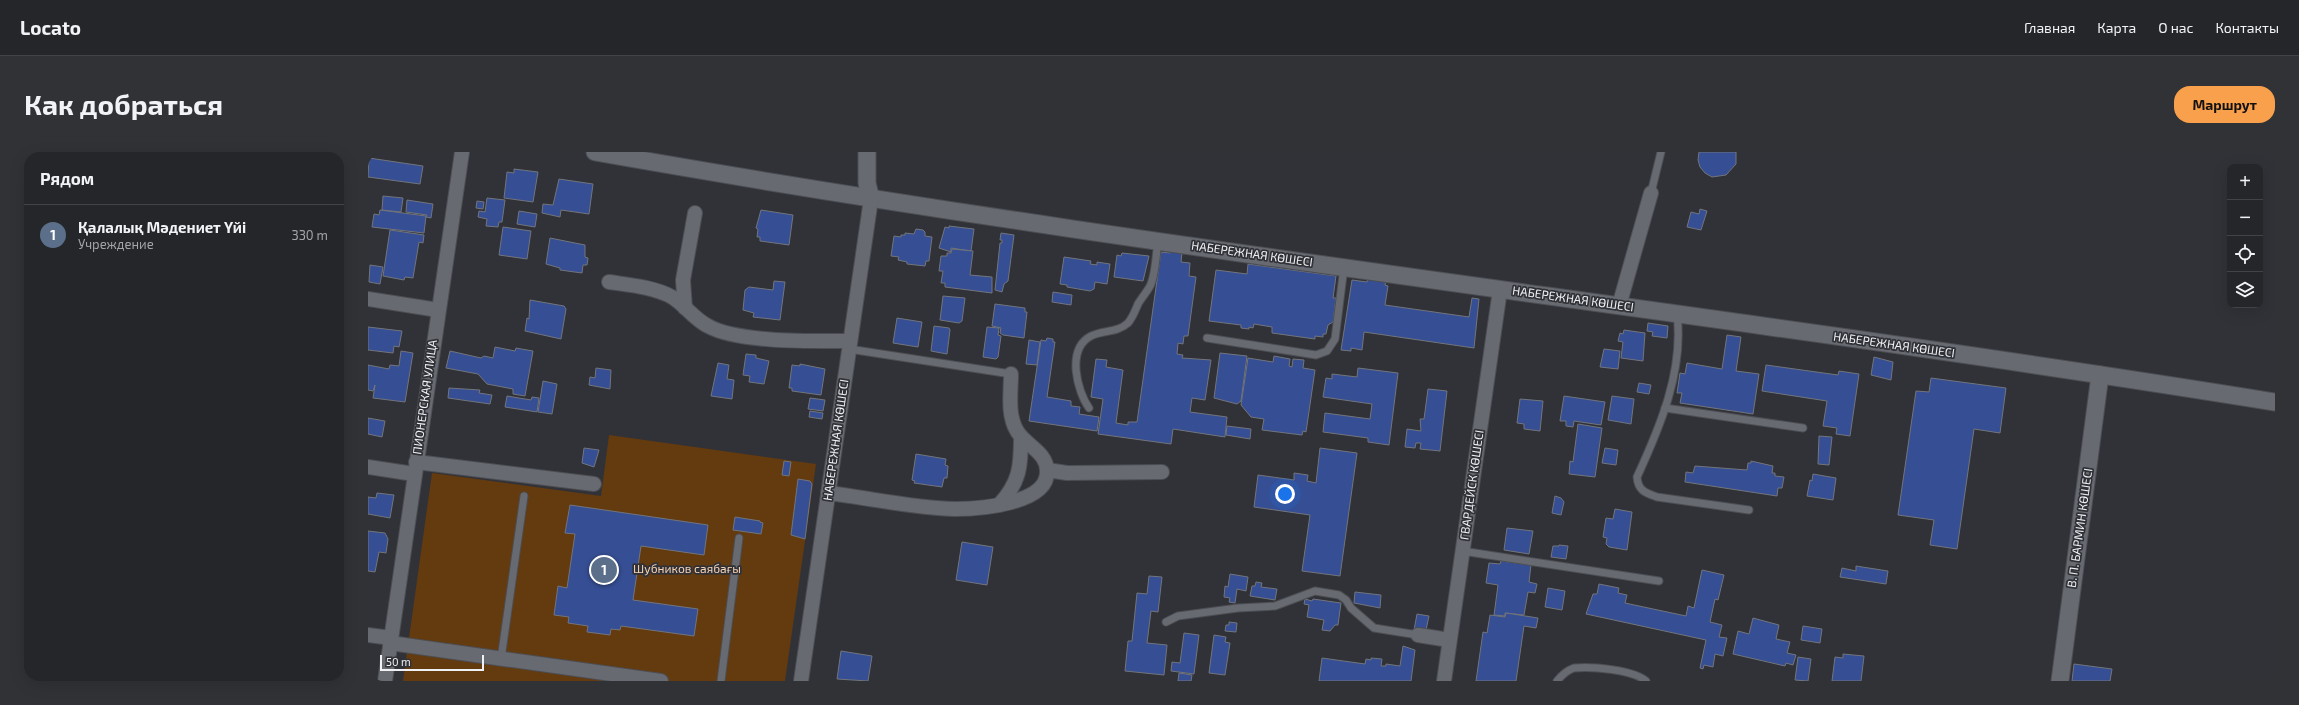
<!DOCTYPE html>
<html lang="ru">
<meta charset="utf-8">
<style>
body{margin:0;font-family:"Exo 2",sans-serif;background:#303236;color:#f1f3f6}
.controls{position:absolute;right:12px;top:12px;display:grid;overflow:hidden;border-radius:8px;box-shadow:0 4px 16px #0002}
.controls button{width:36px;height:36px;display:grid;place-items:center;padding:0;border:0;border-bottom:1px solid #414347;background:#24262a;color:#f1f3f6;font:20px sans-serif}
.scale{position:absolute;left:12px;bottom:10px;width:104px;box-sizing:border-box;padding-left:4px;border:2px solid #eff1f5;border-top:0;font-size:11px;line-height:14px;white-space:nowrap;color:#eff1f5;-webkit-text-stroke:3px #303238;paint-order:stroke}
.you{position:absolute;left:917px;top:342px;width:14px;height:14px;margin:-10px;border:3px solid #fff;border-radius:50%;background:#1a73e8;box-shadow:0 0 0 6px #1a73e833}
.badge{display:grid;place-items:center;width:26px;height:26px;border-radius:50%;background:#f9a04c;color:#fff;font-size:13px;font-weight:700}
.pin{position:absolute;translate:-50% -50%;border:2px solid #fff;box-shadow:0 1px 4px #0006}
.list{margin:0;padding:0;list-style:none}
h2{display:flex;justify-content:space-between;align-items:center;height:52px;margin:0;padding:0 16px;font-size:17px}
h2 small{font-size:13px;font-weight:400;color:#a3a5a8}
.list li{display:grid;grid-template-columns:26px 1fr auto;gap:12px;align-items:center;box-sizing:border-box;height:60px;padding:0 16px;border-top:1px solid #414347}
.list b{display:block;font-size:15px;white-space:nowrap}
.list p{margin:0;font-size:13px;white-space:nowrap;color:#a3a5a8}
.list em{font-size:13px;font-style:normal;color:#a3a5a8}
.icon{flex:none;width:22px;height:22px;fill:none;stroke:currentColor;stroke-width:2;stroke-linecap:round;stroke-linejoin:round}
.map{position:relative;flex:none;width:1907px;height:529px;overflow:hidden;border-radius:16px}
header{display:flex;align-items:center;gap:24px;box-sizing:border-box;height:56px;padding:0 20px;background:#24262a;border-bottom:1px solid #414347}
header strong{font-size:19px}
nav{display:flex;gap:22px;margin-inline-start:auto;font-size:14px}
.intro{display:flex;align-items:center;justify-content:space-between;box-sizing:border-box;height:96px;padding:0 24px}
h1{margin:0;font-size:28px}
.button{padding:10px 18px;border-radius:16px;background:#f9a04c;color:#111;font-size:14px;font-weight:700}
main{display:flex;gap:24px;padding:0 24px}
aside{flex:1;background:#24262a;border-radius:16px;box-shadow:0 4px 16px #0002}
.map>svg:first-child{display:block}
</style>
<header>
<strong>Locato</strong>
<nav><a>Главная</a><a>Карта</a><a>О нас</a><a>Контакты</a></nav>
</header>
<div class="intro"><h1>Как добраться</h1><a class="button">Маршрут</a></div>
<main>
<aside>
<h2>Рядом<small></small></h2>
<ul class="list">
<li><span class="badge" style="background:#5c6f8a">1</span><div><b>Қалалық Мәдениет Үйі</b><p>Учреждение</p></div><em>330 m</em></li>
</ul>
</aside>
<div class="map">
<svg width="1907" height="529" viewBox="0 0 1907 529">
<rect width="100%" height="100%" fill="#303238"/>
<path fill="#643a0f" d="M241 283 448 312 417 529H35L64 321 233 344Z"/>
<g fill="#364e93" stroke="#72757c">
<path d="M1331 0H1368V12L1358 23 1344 25 1337 21 1332 15 1330 8Z"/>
<path d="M1 6 55 14 52 32 0 25Z"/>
<path d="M146 17 170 20 165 50 136 46 139 20 146 21Z"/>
<path d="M191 27 225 32 221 62 193 58 192 65 174 61 175 52 185 53Z"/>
<path d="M15 44 35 46 33 60 14 58Z"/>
<path d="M119 46 137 48 134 70H131L130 75 118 74 119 67 110 65 111 59 117 60Z"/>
<path d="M39 48 65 52 63 66 58 65 59 63 38 60Z"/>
<path d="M109 49 116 50 115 57 108 56Z"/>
<path d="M1332 57 1339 59 1333 78 1319 75 1323 60 1331 62Z"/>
<path d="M12 58 58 64 56 81 4 75 6 62 11 63Z"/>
<path d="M393 58 425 63 421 93 392 89V85H389L390 77 388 76Z"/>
<path d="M151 59 169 62 167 75 149 72Z"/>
<path d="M581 74 606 77 603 99 583 96V100L571 96 577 75 581 76Z"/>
<path d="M135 75 163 79 159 107 131 103Z"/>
<path d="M548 77 555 78 557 80V84L564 85 561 109H558L557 114 539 112V110L530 108 531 105 523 104 526 84 533 85V83H537V81L546 82Z"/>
<path d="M22 78 56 83 55 91 51 90 45 126 37 125 36 128 15 124Z"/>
<path d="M633 81 646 83 640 129 636 132 634 140 627 138 632 91H634V88H632Z"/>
<path d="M182 86 217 93V105L220 106 219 113H215L214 121 192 118V116L178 112Z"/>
<path d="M584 97 605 99 602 123 624 125V141L577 135V131H573L575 119H571L573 104H579V101H583Z"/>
<path d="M802 99 814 101 813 110 822 111 821 124 828 125 820 184H816L815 192 810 191 809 202 815 203 814 206 843 208 837 248 824 246 822 260 859 265 857 285 805 277 803 292 730 282 735 247 723 245 728 207 739 208 738 215 755 218 748 271 760 273V270H769L793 100 802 101Z"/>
<path d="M754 101 781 104 775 129 746 125 749 103 753 104Z"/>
<path d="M696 105 723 109 722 112 729 113V110L742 112 739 132 727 130 726 137 722 139 699 135V133L692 132Z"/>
<path d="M880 112 968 124 965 146H968L965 170 960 173 958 182H955V185L947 184V187L904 181V175L886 172 885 176 881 175V177L873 176V173L841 169 848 118 879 122Z"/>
<path d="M2 113 15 115 12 132 1 130Z"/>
<path d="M1000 126 1018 128 1017 133 1020 134 1017 153 1101 165 1104 146 1111 147 1106 196 996 180 994 198 983 196V199L973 198 984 128 999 130Z"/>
<path d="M406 129 417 130 412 168 385 165 386 161 375 158 377 138 381 135 405 138Z"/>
<path d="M685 140 704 143 703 153 684 150Z"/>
<path d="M575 144 597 146 594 169 591 171 572 168Z"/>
<path d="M162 148 196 154 198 157 193 187 157 179 159 166 161 167Z"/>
<path d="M627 152 657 156V160H659L656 186 635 183 632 181 633 176 624 174Z"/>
<path d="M529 166 554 170 550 195 525 191Z"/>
<path d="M1280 171 1300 174 1299 186 1284 184 1285 180 1279 179Z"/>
<path d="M566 174 581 176 582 178 579 202 563 199Z"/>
<path d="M0 175 34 179 31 195 26 194 25 201 0 198Z"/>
<path d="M619 175 631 176 630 183 633 184 630 205 628 207 615 205Z"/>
<path d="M1256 178 1277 181 1275 209 1253 206 1255 190 1250 189 1252 181 1255 182Z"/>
<path d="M1359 183 1373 185 1368 219 1391 222 1385 262 1312 251 1314 241H1309L1312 221 1317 222 1319 211 1354 217Z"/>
<path d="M679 186 685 187V190H687L679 245 703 249V254L712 255 711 262 731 265 729 279 661 269 673 188 678 189Z"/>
<path d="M661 188 672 190 669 213 658 212Z"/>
<path d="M127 195 147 199 148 196 165 199 157 244 145 242V237L119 232 110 222 78 216 82 199 113 206 116 204 125 206Z"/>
<path d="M1236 197 1252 199 1250 217 1232 215Z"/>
<path d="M33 199 45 201 37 250 5 246 7 233 5 239 0 238V213L21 217 22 213 31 214Z"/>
<path d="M852 201 879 204 873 249 869 252 846 246Z"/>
<path d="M378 202 388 203V206L401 209 396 232 381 230 382 224 375 223Z"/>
<path d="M906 204 922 207 921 214 924 215 925 207 936 208 935 216 947 218 938 280 935 279 934 283 894 278 896 267 883 265 873 253 880 206 905 210Z"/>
<path d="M1506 205 1525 210 1523 228 1503 223Z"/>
<path d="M350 211 361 213 359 227 366 228 364 247 343 244Z"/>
<path d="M432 212 457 217 453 243 424 239V236H421L424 213 432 214Z"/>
<path d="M1398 213 1470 223 1471 219 1491 222 1482 284 1468 282 1469 276 1455 274 1459 249 1394 239Z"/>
<path d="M228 216 243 218 242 237 221 233 222 225 227 226Z"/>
<path d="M990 216 1030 221 1021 293 1000 290V286L955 280 957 261 1002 267 1004 252 955 245 958 226 964 227V222L989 225Z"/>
<path d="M1563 226 1638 236 1632 281 1606 277 1589 397 1562 393 1566 368 1530 363 1548 239 1561 240Z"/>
<path d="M175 229 189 232 184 262 170 260Z"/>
<path d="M1271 231 1283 233 1281 242 1269 240Z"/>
<path d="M81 236 112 238 111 241 124 243 122 252 80 246Z"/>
<path d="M1060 237 1079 239 1072 299 1052 297 1053 291H1048L1047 296 1037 295 1039 277 1053 279 1052 267H1056Z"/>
<path d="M139 244 163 248 164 245 171 246 169 260 137 255Z"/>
<path d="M1196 244 1237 250 1233 273 1206 269 1205 275 1198 274V269H1192Z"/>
<path d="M1244 244 1266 247 1263 272 1240 268Z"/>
<path d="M442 246 457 248 455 259 440 257Z"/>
<path d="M1152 247 1175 249 1172 279 1156 277V272L1149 271Z"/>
<path d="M442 259 455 261 454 267 441 265Z"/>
<path d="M0 266 17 269 14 285 0 282Z"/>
<path d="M1210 272 1234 276 1227 325 1201 322 1202 309 1205 310Z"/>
<path d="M859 274 883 277 882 287 858 283Z"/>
<path d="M1451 284 1464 285 1461 313 1450 312Z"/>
<path d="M216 296 231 298 226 315 214 311Z"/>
<path d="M952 296 989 301 972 424 934 419 942 363 886 355 890 323 926 328V321L940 323 939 329 948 331Z"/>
<path d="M1237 296 1250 298 1248 313 1234 311Z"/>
<path d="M548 302 578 307 577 313 580 314 579 326H576L574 335 546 331 547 329 544 328Z"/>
<path d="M416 309 423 310 421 324 414 323Z"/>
<path d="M1383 309 1405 314 1404 321H1407V324L1416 325 1414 336H1410L1409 344 1317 330 1318 320 1325 321 1327 314 1379 318 1380 311H1383Z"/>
<path d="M1445 322 1468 326 1465 348 1439 344 1442 328 1444 329Z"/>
<path d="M430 327 442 329 444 332 437 387 423 383Z"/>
<path d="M9 341 26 343 22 366 0 362V345L8 346Z"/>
<path d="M1187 344 1193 346 1196 350 1193 363 1184 361Z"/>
<path d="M202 353 340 373 336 403 273 394 265 448 330 457 326 484 253 474 252 478 243 477 242 483 219 480 220 474 200 471 201 465 186 463 190 434 199 436 207 382 197 381Z"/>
<path d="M1247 357 1264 360 1259 398 1241 395 1238 392 1239 386 1235 385 1238 366 1245 367Z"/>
<path d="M367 365 392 369V370L395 371 393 382 365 378Z"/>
<path d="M1139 376 1165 379 1161 402 1136 398Z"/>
<path d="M0 379 17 381 20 387 18 401 11 400 7 420 0 419Z"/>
<path d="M594 390 625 395 619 433 588 428Z"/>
<path d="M1191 393 1200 394 1198 407 1183 405 1185 394H1191Z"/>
<path d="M1133 409 1163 413 1161 430 1169 432 1167 441 1160 440 1156 463 1137 461V464L1126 463 1130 433 1118 431 1121 411 1132 412Z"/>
<path d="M1488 414 1520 419 1518 432 1472 425 1474 416 1488 419Z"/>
<path d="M1334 418 1356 423 1350 448 1347 447 1342 470 1354 473 1351 485 1359 486 1355 504 1347 502 1345 515 1336 513 1335 517 1332 516 1338 488 1218 462 1225 442H1229L1231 432 1251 436 1250 441 1259 443 1257 451 1318 464 1320 454 1326 456Z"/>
<path d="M862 422 880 425 878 439 869 437 867 451 861 450 862 446 856 445 857 434 860 435Z"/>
<path d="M781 424 794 425 790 460 783 459 779 491 799 493 796 523 757 519 760 489H764L769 441 779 442Z"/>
<path d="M888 430 894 431 893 435 909 437 907 448 882 444 884 434H887Z"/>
<path d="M1180 436 1197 439 1194 458 1177 455Z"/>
<path d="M987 440 1013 443 1012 456 986 451Z"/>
<path d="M937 447 944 449 945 447 973 451 970 473H967L962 479 954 478 956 468 939 465 941 453 936 452Z"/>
<path d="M1138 461 1170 466 1168 476 1156 474 1148 529H1108L1115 480 1119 481 1122 463 1137 465Z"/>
<path d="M1049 462 1061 464 1058 478H1046Z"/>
<path d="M1385 466 1411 473 1408 487 1422 490 1419 501 1428 503 1425 513 1418 511 1417 514 1365 502 1370 479 1381 482Z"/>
<path d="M861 470 869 471 868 480 857 479 858 473H861Z"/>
<path d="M1435 474 1454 477 1452 491 1433 488Z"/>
<path d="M816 481 831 483 826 522 803 519 804 510 812 511Z"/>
<path d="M846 483 858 485 857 490 862 491 857 523 841 521Z"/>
<path d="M1035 494 1047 498 1043 529H951L954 506 997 512 998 507 1003 508V506L1014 507 1013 514H1018V512L1032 514Z"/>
<path d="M473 499 504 504 500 529 469 527Z"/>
<path d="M1475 502 1496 504 1493 529H1464L1467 505 1475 506Z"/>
<path d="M1430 505 1443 507 1440 529 1427 528Z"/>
<path d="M1706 512 1744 517 1742 529H1704Z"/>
<path d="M811 521 824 523 823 529H810Z"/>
</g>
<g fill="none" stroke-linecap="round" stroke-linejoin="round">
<g stroke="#4c4e53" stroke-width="9">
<g id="service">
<path d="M1283 41 1293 0"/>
<path d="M1309 162C1316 219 1292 275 1269 325 1270 339 1278 341 1289 345L1381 358"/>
<path d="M839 186 948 203 959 199 967 187 976 115"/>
<path d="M481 197 643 222"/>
<path d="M721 256C709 239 698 197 723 184 735 178 749 181 760 171 765 165 767 159 770 152 774 145 780 139 783 132 788 119 788 102 790 89"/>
<path d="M1297 256 1435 276"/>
<path d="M1094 399 1291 429"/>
<path d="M798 470 810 464 870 456 907 454 947 439 971 443 978 448 983 456 1006 476 1050 483"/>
<path d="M133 507 156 344"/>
<path d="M353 529 371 386"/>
<path d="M1189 529C1193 524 1200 518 1206 516 1223 514 1266 518 1278 529"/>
</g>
</g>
<g stroke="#4c4e53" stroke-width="16">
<g id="minor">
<path d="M241 130C261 133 286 135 304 145 317 153 326 167 340 174 370 191 447 189 482 189"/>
<path d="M0 147 70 158"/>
<path d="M1251 154 1283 41"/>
<path d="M317 156 315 128 327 61"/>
<path d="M48 310 226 332"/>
<path d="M0 315 46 322"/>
<path d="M679 318 699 321 794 320"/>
<path d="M460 341C502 346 545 356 587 357 611 357 681 352 679 319 679 300 657 293 649 279 639 263 643 240 643 222"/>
<path d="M631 353C652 330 653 314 653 285"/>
<path d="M0 483 23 486"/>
<path d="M1050 483 1081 488"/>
<path d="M22 491 293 529"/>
<path d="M17 529 94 0"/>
<path d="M433 529 503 47"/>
<path d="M1076 529 1132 138"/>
</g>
</g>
<g stroke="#4c4e53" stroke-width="19">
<g id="tertiary">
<path d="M227 0C785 99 1348 160 1907 250"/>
<path d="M499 0V31L503 47"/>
<path d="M1692 529 1732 223"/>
</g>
</g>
<use href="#service" stroke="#676a71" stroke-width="7"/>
<use href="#minor" stroke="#676a71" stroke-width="14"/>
<use href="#tertiary" stroke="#676a71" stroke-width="17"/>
</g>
<g text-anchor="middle" stroke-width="3.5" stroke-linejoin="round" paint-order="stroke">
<g font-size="12" fill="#eff1f5" stroke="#303238">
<text transform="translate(884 102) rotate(8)" y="4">НАБЕРЕЖНАЯ КӨШЕСІ</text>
<text transform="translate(1205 147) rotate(8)" y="4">НАБЕРЕЖНАЯ КӨШЕСІ</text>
<text transform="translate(1526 193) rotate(8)" y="4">НАБЕРЕЖНАЯ КӨШЕСІ</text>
<text transform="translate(57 245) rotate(-82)" y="4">ПИОНЕРСКАЯ УЛИЦА</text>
<text transform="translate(468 288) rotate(-82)" y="4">НАБЕРЕЖНАЯ КӨШЕСІ</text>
<text transform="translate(1104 333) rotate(-82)" y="4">ГВАРДЕЙСК КӨШЕСІ</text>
<text transform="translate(1712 376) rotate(-82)" y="4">В. П. БАРМИН КӨШЕСІ</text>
</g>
<g font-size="12" fill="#f7d2b3" stroke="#303238">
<text x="319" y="421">Шубников саябағы</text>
</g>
</g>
</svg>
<div class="controls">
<button>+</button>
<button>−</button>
<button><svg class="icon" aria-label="locate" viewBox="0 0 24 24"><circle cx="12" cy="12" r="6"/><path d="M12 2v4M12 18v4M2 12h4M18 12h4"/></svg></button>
<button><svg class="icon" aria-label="layers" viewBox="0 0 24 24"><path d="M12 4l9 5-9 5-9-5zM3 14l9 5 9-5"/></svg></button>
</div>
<div class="scale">50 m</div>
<div class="you"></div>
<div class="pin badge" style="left:236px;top:418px;background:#5c6f8a">1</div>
</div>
</main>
